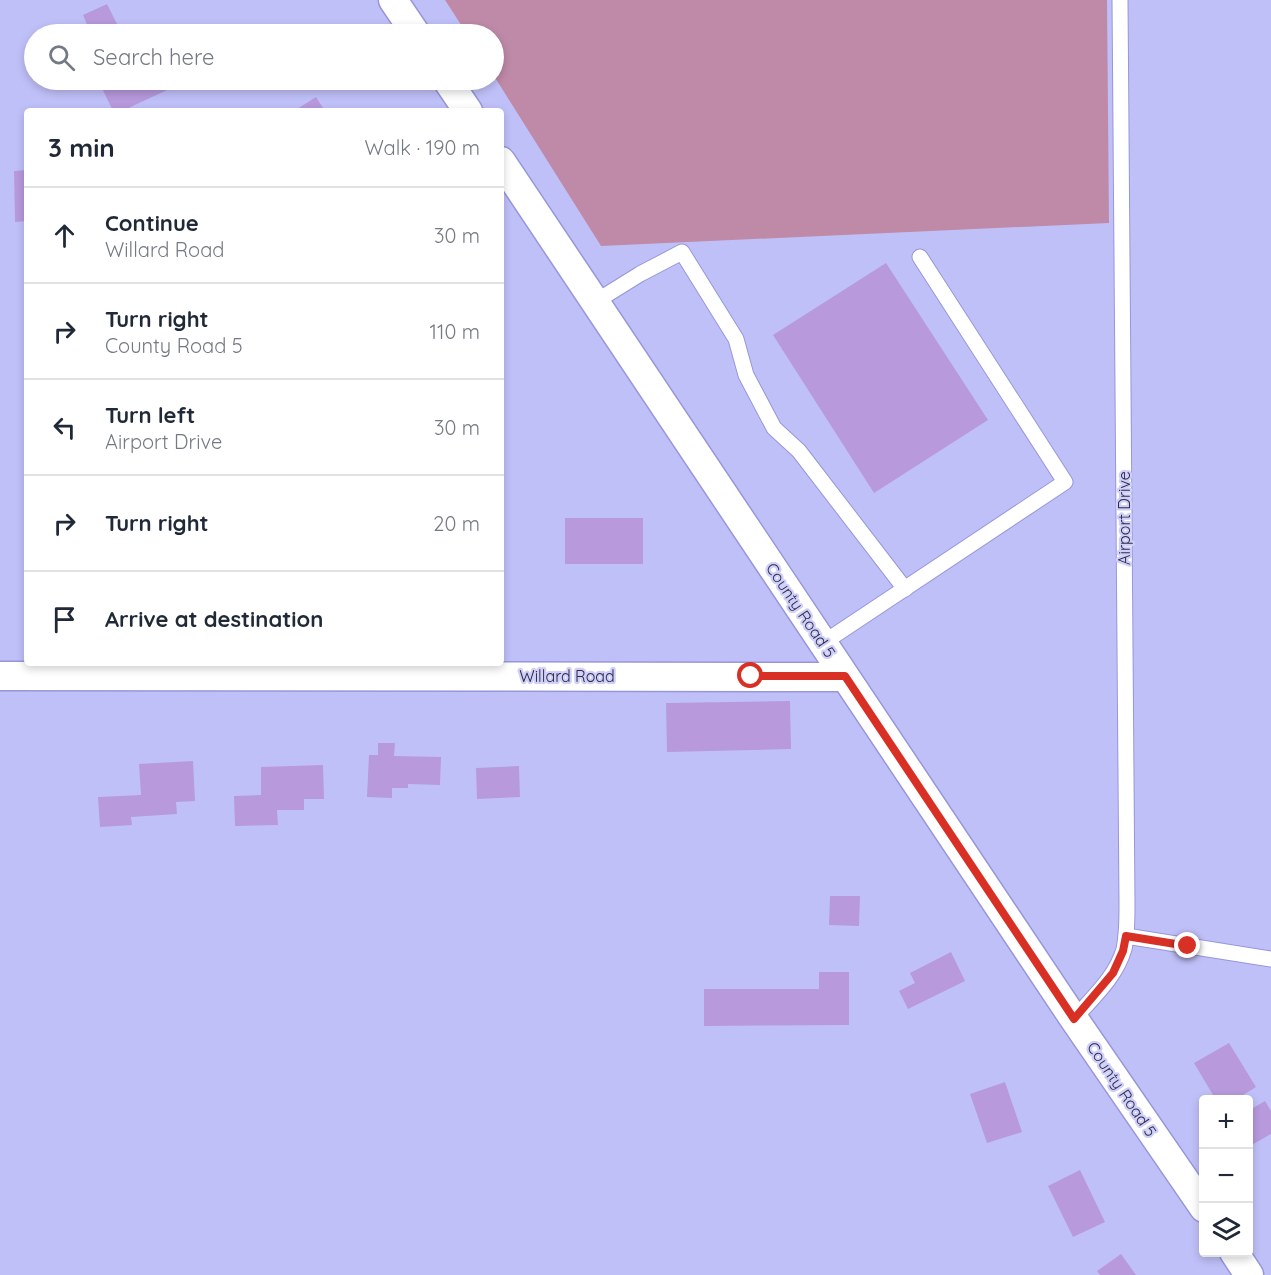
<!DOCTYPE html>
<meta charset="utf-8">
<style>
body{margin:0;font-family:Quicksand,sans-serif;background:#f2f2f3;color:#1f2937}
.controls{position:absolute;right:18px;bottom:18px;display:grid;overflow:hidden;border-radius:6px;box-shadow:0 3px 9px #0003}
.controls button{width:54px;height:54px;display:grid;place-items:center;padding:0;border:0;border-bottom:2px solid #e0e1e3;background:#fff;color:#1f2937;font:30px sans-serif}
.stop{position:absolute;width:18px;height:18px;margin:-14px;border:4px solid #d93025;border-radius:50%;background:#fff}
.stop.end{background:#d93025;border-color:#fff;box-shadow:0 2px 6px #0008}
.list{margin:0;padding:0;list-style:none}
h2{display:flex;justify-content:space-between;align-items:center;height:78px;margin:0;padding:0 24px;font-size:26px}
h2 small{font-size:20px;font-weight:400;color:#747a83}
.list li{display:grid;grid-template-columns:39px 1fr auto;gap:18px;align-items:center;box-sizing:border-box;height:96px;padding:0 24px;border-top:2px solid #e0e1e3}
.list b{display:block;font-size:22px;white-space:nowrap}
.list p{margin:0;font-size:20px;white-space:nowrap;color:#747a83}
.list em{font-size:20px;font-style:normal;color:#747a83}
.icon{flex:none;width:33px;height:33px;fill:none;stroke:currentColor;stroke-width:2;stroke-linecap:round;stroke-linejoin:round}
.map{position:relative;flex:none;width:1271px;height:1275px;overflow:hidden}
.search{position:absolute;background:#fff;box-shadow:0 3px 9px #0003;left:24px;top:24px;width:480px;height:66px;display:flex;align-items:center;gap:15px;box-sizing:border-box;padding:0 21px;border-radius:33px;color:#747a83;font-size:22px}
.panel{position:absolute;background:#fff;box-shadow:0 3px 9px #0003;left:24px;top:108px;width:480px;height:558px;border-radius:6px}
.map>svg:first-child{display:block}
</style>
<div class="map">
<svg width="1271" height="1275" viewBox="0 0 1271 1275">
<rect width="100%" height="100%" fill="#c0c0f9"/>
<path fill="#be8aa7" d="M445 0H1107L1109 223 601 246 494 76V34H467Z"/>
<g fill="#b799dc">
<path d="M107 4 122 34H76L89 29 83 15Z"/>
<path d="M98 80H178L180 84 122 111H113Z"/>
<path d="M316 97 325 111H294Z"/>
<path d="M27 170V221L15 222 14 171Z"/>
<path d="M886 263 988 420 874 493 773 335Z"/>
<rect x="565" y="518" width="78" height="46"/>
<path d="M790 701 791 749 667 752 666 703Z"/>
<path d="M378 743H395L394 756 441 757 440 785 408 784V788H392V798L367 797 369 755H378Z"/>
<path d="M193 761 195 801 176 802 177 814 131 817 132 825 100 827 98 797 141 795 139 764Z"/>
<path d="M323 765 324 799H304V810H277L278 825 235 826 234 796 261 795V767Z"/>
<path d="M519 766 520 797 477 799 476 768Z"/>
<path d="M830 896H860L859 926 829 925Z"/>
<path d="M951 952 965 981 908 1009 899 991 915 983 910 973Z"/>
<path d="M819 972H849V1025L704 1026V989H819Z"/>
<path d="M1229 1043 1256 1087 1235 1100H1216L1194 1063Z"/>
<path d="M1005 1082 1022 1132 987 1143 970 1094Z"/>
<path d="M1265 1101 1271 1111V1134L1248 1147V1111Z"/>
<path d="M1080 1170 1105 1222 1073 1237 1048 1186Z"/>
<path d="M1121 1254 1136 1275H1100L1097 1271Z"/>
</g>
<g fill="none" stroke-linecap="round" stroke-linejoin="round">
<g stroke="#9796da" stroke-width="17">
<g id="lane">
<path d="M595 302 640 274 682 252 736 339 746 375 774 428 799 451 905 589"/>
<path d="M823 643 1065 482 920 257"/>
<path d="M1126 936 1271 959"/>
<path d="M1074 1019C1093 997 1116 977 1124 949 1127 935 1127 920 1127 905L1120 0"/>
</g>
</g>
<g stroke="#9796da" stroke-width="31">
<g id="street">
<path d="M393 0 416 34"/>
<path d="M447 80 468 111"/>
<path d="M501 161 1074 1019 1204 1208"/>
<path d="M0 676 845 677"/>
<path d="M1234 1252 1249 1275"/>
</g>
</g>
<use href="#lane" stroke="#fff" stroke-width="15"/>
<use href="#street" stroke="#fff" stroke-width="28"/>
</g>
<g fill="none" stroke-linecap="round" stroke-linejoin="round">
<path stroke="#d93025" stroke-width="8" d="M751 676H845L1074 1019 1113 973 1123 951 1126 936 1188 946"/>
</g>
<g text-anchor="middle" stroke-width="4.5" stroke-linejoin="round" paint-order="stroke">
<g font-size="16" fill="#2c2b46" stroke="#cfcffa">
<text transform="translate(1124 518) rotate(-90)" y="6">Airport Drive</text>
<text transform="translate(801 610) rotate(56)" y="6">County Road 5</text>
<text x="567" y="682">Willard Road</text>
<text transform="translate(1122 1089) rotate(56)" y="6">County Road 5</text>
</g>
</g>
</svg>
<div class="controls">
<button>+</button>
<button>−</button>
<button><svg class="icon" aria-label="layers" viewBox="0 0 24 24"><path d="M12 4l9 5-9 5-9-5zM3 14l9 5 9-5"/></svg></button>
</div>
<div class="stop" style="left:751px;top:676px"></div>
<div class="stop end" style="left:1188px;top:946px"></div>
<div class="search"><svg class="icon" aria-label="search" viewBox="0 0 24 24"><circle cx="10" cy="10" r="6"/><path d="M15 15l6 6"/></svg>Search here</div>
<section class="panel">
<h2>3 min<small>Walk · 190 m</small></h2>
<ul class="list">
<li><svg class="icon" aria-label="ahead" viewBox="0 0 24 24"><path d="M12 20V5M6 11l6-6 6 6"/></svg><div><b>Continue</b><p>Willard Road</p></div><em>30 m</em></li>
<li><svg class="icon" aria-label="right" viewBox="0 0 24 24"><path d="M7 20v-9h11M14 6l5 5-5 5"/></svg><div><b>Turn right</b><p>County Road 5</p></div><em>110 m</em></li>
<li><svg class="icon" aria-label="left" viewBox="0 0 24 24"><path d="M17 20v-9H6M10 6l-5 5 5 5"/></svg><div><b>Turn left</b><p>Airport Drive</p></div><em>30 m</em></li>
<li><svg class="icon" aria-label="right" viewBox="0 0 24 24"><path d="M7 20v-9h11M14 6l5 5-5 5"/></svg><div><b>Turn right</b></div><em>20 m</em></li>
<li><svg class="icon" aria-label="arrive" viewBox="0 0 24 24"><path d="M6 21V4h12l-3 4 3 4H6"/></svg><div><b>Arrive at destination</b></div></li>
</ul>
</section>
</div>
